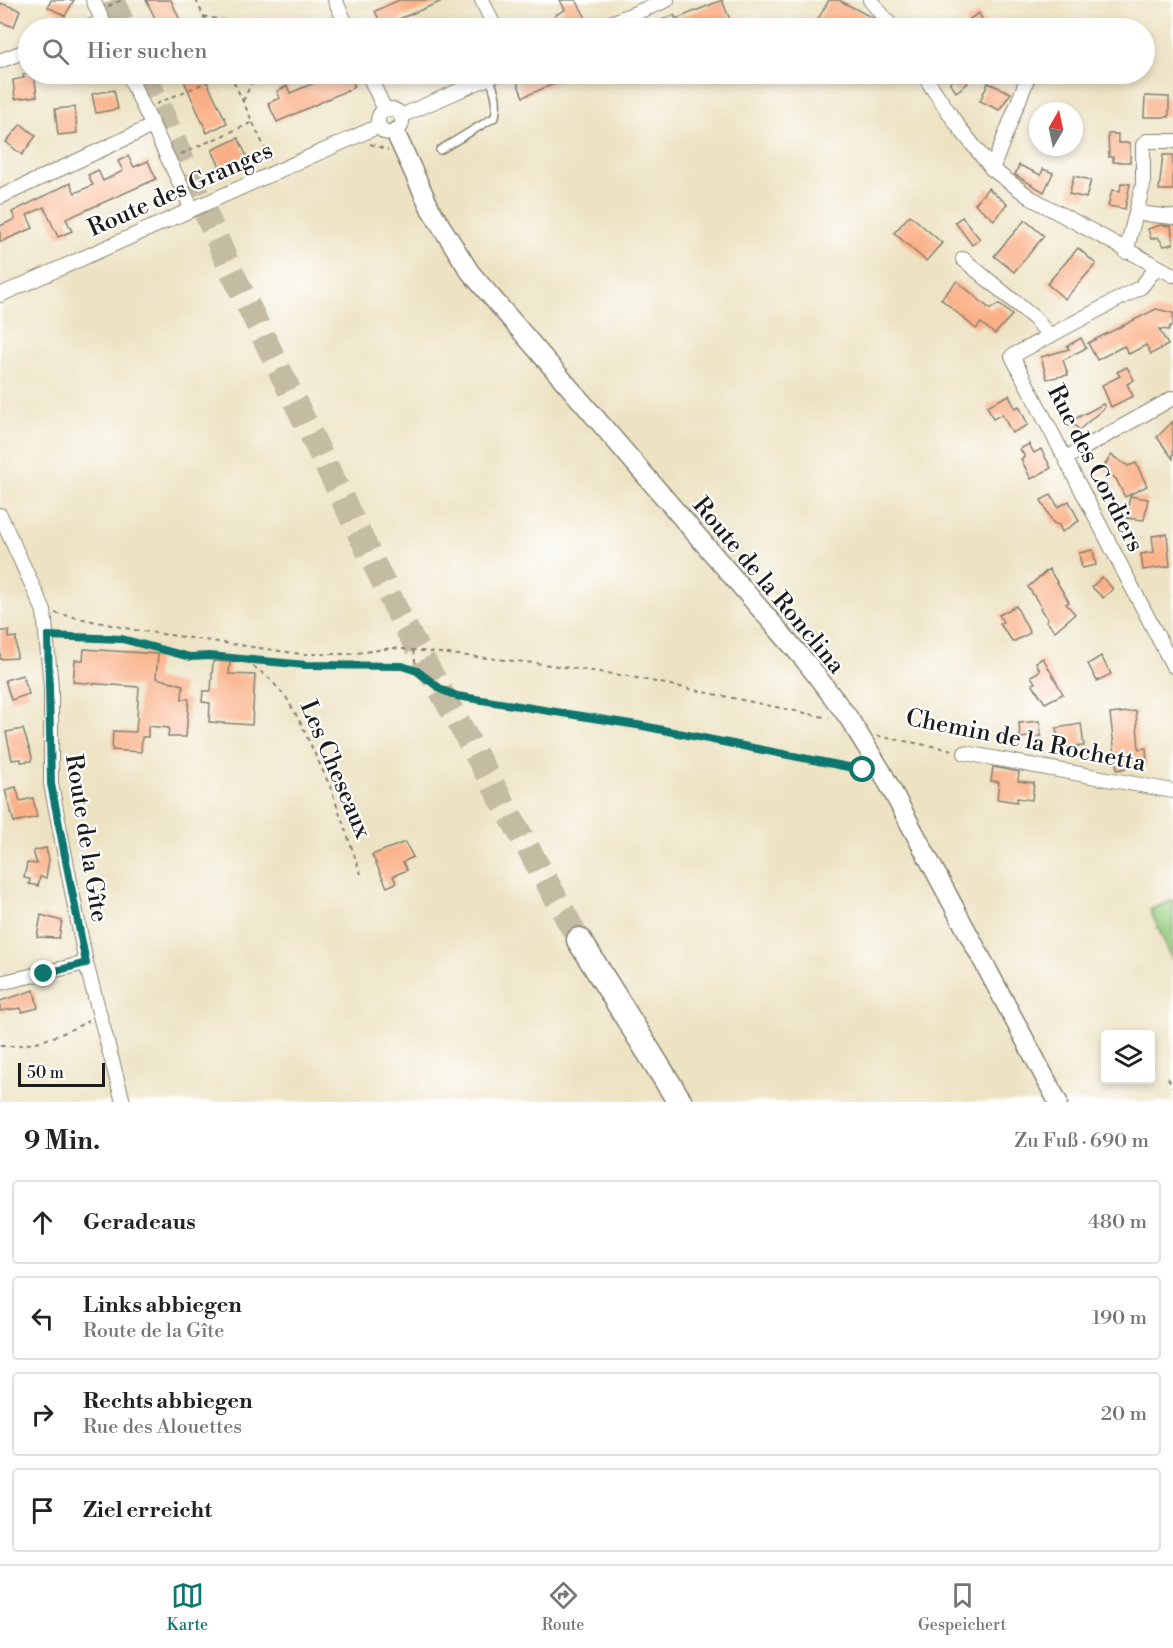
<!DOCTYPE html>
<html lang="de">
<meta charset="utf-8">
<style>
body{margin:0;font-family:"Libre Bodoni",serif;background:#f2f2f2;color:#222}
.controls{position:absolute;right:18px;bottom:18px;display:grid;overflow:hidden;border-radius:6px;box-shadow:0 3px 9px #0003}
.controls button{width:54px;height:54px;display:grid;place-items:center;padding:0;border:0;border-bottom:2px solid #e0e0e0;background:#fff;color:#222;font:30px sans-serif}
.compass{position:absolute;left:1029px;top:102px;width:54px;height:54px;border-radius:50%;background:#fff;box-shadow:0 3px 9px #0003;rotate:9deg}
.scale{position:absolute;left:18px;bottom:15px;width:87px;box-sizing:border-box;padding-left:6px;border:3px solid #1c1c1c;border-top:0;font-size:16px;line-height:21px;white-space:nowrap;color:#1c1c1c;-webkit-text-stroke:4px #fff;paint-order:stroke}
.stop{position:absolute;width:18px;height:18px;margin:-14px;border:4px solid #0f766e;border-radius:50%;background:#fff}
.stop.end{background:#0f766e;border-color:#fff;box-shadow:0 2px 6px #0008}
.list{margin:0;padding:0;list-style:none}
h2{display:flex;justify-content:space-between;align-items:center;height:78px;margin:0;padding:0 24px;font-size:26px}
h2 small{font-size:20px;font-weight:400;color:#767676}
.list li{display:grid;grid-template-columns:39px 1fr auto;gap:18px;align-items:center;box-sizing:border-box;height:84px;margin:0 12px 12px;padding:0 12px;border:2px solid #e0e0e0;border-radius:6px}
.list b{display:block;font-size:22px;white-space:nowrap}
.list p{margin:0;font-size:20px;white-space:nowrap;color:#767676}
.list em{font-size:20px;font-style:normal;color:#767676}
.icon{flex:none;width:33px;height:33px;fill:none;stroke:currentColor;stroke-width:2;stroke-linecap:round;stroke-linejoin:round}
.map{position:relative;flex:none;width:1173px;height:1102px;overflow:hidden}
.search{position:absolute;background:#fff;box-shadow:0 3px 9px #0003;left:18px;right:18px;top:18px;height:66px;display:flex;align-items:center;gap:15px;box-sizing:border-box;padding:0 21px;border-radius:33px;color:#767676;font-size:22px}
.sheet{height:462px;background:#fff}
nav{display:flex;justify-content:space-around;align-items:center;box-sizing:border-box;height:84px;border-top:2px solid #e0e0e0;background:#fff;font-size:16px;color:#767676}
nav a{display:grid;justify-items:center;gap:3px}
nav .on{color:#0f766e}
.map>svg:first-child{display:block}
</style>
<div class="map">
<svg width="1173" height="1102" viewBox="0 0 1173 1102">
<rect width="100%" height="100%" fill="#fff"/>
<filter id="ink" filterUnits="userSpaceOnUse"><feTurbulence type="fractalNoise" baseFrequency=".0167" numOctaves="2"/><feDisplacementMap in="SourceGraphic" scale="12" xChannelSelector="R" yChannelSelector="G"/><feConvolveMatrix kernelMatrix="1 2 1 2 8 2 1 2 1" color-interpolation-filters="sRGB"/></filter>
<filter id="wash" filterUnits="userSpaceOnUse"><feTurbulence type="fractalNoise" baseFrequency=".008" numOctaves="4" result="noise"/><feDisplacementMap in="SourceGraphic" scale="24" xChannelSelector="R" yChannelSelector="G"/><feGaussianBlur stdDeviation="1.35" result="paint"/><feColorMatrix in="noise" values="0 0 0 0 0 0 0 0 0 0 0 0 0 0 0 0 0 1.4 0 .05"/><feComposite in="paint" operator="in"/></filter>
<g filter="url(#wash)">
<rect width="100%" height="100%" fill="#ede3c3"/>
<path fill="#9acf80" stroke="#5b764e" stroke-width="1.5" d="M1173 900V961L1150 910Z"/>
<g id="blocks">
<g fill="#fab086">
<path d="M51 0H74L65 16 48 7Z"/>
<path d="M146 0H171L182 25 174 28H160Z"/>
<path d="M399 0H445L399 19 401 24 391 28H383L375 11Z"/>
<path d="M560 0H576L586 18 562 28 555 15 565 10Z"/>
<path d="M722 0 732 25 724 28H642L674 15 676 19Z"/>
<path d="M829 0H839L873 18 879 25 877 28H813Z"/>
<path d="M0 3 20 10 14 27 0 22Z"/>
<path d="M979 13 986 28H970L965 22Z"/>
<path d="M23 74H34L37 96 15 99 13 80 24 78Z"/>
<path d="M181 74H203L227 123 207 133Z"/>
<path d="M321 74H349L355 87 277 122 268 103 280 98 277 91 287 86 290 93 324 79Z"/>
<path d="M536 74H577L523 97 517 82Z"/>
<path d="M951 74H974L965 79 968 83 956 92 950 83 955 79Z"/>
<path d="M988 83 1011 93 999 110 980 101Z"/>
<path d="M114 90 118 109 96 113 92 94Z"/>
<path d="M1145 96 1169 97V117H1144Z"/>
<path d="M75 107 77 133 58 135 55 109Z"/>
<path d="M21 124 36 136 22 155 6 142Z"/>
<path d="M1108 134H1118V143H1130V162H1113V157H1109Z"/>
<path d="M238 138 251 165 225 177 212 150Z"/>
<path d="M1163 155H1173V190H1159Z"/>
<path d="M128 156 134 167 148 161 156 179 66 219 72 231 58 237 44 207 27 215 33 228 0 242V226L15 219 12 212 70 183 75 193 93 185 88 175 98 170 103 181 123 171 118 161Z"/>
<path d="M1019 165 1041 175 1043 169 1053 173 1044 192 1015 175Z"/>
<path d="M1074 176 1091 180 1086 198 1069 194Z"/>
<path d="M1121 183 1130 184 1125 209 1108 206 1112 190 1120 191Z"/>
<path d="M988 188 1007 204 994 220 975 204Z"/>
<path d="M910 215 942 243 926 261 894 233Z"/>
<path d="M962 217 980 239 972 245 955 222Z"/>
<path d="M1025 220 1044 236 1014 272 994 256Z"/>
<path d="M1161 225 1171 226 1173 244 1164 246 1158 237 1151 239 1148 229Z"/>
<path d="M1078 248 1096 264 1065 299 1047 284Z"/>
<path d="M957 281 990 309 999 304 1012 315 995 334 981 323 976 329 941 299Z"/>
<path d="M1156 309 1173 313V326H1170L1169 330 1159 329 1168 345 1151 354 1146 345 1129 354 1124 346 1097 360 1088 343Z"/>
<path d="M1081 338 1086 348 1063 360 1068 375 1047 379 1041 357 1069 349 1067 346Z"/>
<path d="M1127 367 1134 380 1127 384 1133 396 1111 407 1102 385 1120 376 1117 372Z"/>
<path d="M1009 395 1015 408 1019 406 1028 425 1012 433 1002 414 993 419 987 406Z"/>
<path d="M1103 404 1105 407 1079 430 1071 421Z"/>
<path d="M1173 421V459L1157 437Z"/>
<path d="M1029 444 1034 453 1041 449 1051 468 1031 479 1021 459 1025 457 1020 449Z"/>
<path d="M1111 455 1128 466 1136 463 1147 486 1125 497 1116 479 1103 468Z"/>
<path d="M1051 495 1058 507 1069 501 1079 521 1062 532 1059 525 1053 523 1041 500Z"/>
<path d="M1130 496 1148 499 1144 520 1126 518Z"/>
<path d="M1167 534 1170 566 1143 570 1141 554 1154 552 1152 536Z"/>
<path d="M1093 550 1096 565 1082 568 1079 553Z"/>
<path d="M1049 569 1069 602 1066 604 1075 614 1055 631 1046 621 1048 619 1040 609 1042 608 1028 587Z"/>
<path d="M1102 577 1113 589 1103 598 1092 587Z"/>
<path d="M1016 606 1030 633 1013 642 1000 624 1003 622 999 615Z"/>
<path d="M0 631H9V638L16 637 17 658 0 659Z"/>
<path d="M84 649 158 654 156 678 183 685 182 699H189L186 737H168L169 728 148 726V737H142L141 752 112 750 113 731 136 732 139 687 73 682 75 660H83Z"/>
<path d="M1101 656 1111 674 1097 681 1088 664Z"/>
<path d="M1043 658 1063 694 1045 703 1032 684 1035 683 1031 676 1040 671 1036 662Z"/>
<path d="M213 661 230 662 229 674 255 675 252 725 209 722 210 703 202 702 203 691H211Z"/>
<path d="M23 675 29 694 11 700 5 680Z"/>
<path d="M1136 711 1139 749 1146 748 1147 764 1117 770 1110 714Z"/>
<path d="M1040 721 1041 736 1020 738 1019 723Z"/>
<path d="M1081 724 1084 746 1059 747 1056 728Z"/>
<path d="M23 729 32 757 31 761 21 762V759L12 760 6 732Z"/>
<path d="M993 767 1019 772 1018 781 1034 783 1032 800 1017 798V802L997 799 999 782 991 781Z"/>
<path d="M16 787 20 801 33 798 37 817 14 822 5 790Z"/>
<path d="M405 842 413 857 403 862 407 870 393 876 396 883 387 887 372 855Z"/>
<path d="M46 848 49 860 46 878 40 877 38 886 29 884 30 879 24 878 27 863 37 864 33 851Z"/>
<path d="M41 915 62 921 59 938 37 937Z"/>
<path d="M34 990 38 1008 22 1012 21 1008 0 1011V1001Z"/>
</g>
</g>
</g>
<g filter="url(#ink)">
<use href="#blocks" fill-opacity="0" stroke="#848070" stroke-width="1.5"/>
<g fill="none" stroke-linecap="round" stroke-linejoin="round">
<g stroke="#c3bba2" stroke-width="24" stroke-dasharray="24 12" stroke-linecap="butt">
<path d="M112 0 125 28"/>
<path d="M145 74 228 264 401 619 579 940"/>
</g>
<g stroke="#848070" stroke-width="10">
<path id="lane" d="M440 150 495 117C498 102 496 91 488 77"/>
</g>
<g stroke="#848070" stroke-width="16">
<g id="street">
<path d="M93 0 106 28"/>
<path d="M335 0 348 28"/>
<path d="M482 0 495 28"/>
<path d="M870 0 893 28"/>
<path d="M85 28 103 22"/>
<path d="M599 28 667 0"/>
<path d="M0 61 28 50"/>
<path d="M128 74 192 209"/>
<path d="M368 74 385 110"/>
<path d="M923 74 958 126 992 169 1031 198 1173 275"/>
<circle cx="390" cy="121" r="12"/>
<path d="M401 116 497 74"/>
<path d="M992 169 1028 77"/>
<path d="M0 197 152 126"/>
<path d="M1137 213 1173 217"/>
<path d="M1126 252 1143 185V145L1147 141H1173"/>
<path d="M963 259 1034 318 1050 336"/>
<path d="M1157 267 1141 287 1012 356 1173 666"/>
<path d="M0 295 379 126"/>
<path d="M1066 458 1173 398"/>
<path d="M0 515 44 611 51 688V784L86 963 123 1102"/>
<path d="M965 753 1173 791"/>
<path d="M0 983 86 963"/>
</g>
</g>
<g stroke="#848070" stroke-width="21">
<path id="secondary" d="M395 132 431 210 470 272 806 662 848 717 881 770 1058 1102"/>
</g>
<g stroke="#848070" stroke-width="27">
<path id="highway" d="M579 940 680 1102"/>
</g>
<g stroke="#848070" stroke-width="2" stroke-dasharray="4.5 4.5" stroke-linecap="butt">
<path d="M196 0 209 28"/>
<path d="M108 6 122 0"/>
<path d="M203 16 259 28"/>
<path d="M194 28 207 23"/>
<path d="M230 74 271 161"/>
<path d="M280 74 282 78"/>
<path d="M243 101 252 82 271 74"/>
<path d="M156 104 225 74"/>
<path d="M370 144 388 150"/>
<path d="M181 154 253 122"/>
<path d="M55 613 135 630 301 654H350L393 648 543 664 627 676 829 718"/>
<path d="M57 636 122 639 190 657 210 656 306 665 402 666 417 671 442 690 457 696 643 726 864 770"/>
<path d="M413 650 417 671"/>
<path d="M246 661 269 678 286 697 299 720 330 786 361 874"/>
<path d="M877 736 953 750"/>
<path d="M0 1046C32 1047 60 1036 88 1021"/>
<path d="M1168 1078 1173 1087"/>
</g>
<use href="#lane" stroke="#fff" stroke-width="7"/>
<use href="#street" stroke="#fff" stroke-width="14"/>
<use href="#secondary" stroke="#fff" stroke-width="18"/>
<use href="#highway" stroke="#fff" stroke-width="24"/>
</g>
</g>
<g fill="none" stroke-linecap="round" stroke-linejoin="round" filter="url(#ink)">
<path stroke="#0f766e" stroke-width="8" d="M44 974 86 963 51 784 48 636 122 639 190 657 210 656 306 665 402 666 417 671 442 690 457 696 643 726 863 770"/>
</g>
<g text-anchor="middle" stroke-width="4.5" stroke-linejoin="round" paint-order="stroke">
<g font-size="24" fill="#1c1c1c" stroke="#fff">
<text transform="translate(180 189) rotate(-24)" y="8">Route des Granges</text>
<text transform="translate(1096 468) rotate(63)" y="8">Rue des Cordiers</text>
<text transform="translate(769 585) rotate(50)" y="8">Route de la Ronclina</text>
<text transform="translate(1026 740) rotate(11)" y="8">Chemin de la Rochetta</text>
<text transform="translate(336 769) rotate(67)" y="8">Les Cheseaux</text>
<text transform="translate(87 838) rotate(81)" y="8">Route de la Gîte</text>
</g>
</g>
</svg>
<div class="controls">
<button><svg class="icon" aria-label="layers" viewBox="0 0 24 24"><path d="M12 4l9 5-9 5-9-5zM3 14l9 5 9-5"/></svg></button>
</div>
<svg class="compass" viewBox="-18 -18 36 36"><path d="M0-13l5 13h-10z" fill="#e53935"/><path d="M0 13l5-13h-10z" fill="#767676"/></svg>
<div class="scale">50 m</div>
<div class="stop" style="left:863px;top:770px"></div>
<div class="stop end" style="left:44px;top:974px"></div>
<div class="search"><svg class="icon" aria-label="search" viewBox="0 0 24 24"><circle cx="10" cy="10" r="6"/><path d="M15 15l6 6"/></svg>Hier suchen</div>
</div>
<section class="sheet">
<h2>9 Min.<small>Zu Fuß · 690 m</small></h2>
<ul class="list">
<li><svg class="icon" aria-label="ahead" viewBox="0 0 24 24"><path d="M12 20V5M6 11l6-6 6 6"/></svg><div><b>Geradeaus</b></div><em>480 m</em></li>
<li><svg class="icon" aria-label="left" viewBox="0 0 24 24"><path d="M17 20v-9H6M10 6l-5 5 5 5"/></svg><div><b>Links abbiegen</b><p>Route de la Gîte</p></div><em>190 m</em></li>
<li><svg class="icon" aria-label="right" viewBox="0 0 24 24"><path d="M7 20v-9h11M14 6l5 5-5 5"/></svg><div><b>Rechts abbiegen</b><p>Rue des Alouettes</p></div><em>20 m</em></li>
<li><svg class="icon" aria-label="arrive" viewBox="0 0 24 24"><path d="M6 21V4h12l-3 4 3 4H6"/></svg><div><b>Ziel erreicht</b></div></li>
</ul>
</section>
<nav>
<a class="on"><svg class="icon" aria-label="map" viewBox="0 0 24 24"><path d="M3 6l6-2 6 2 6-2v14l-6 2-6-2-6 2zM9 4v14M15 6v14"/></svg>Karte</a>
<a><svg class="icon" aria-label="directions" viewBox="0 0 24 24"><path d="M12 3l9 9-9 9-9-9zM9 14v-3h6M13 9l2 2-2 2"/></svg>Route</a>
<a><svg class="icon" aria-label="saved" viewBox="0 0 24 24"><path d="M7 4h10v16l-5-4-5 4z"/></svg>Gespeichert</a>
</nav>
